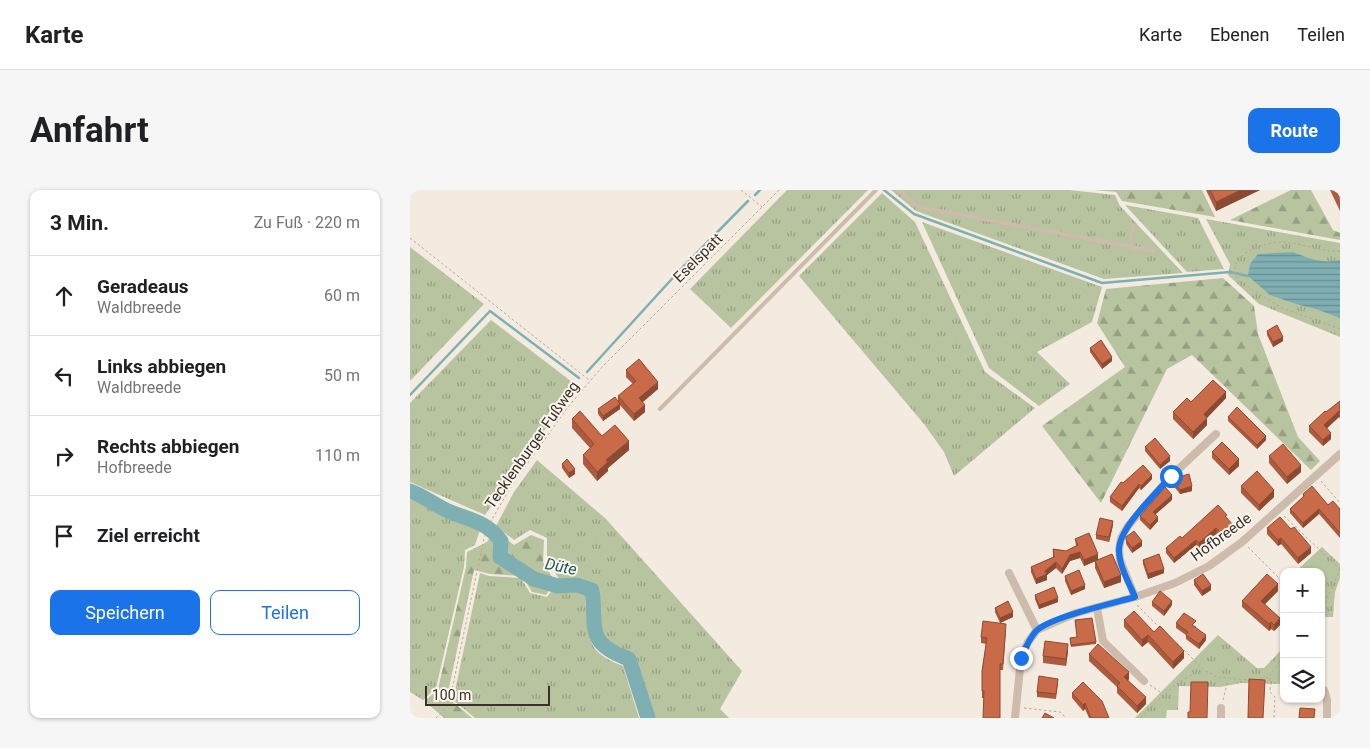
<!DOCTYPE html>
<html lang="de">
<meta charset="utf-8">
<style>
body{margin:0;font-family:Roboto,sans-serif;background:#f6f6f6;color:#202124}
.controls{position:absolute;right:15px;bottom:15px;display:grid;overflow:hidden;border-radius:10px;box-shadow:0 1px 4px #0004}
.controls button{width:45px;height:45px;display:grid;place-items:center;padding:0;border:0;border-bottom:1px solid #e0e0e0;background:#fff;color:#202124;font:25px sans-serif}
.scale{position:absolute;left:15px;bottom:12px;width:125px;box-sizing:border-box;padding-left:5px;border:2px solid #3b302a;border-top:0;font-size:14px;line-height:18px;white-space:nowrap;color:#3b302a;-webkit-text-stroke:4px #fbf5ed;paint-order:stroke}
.stop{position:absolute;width:15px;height:15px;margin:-11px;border:4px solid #1a73e8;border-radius:50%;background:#fff}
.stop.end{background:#1a73e8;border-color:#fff;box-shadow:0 1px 5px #0008}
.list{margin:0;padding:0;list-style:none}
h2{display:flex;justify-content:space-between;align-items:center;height:65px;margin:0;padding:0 20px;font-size:21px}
h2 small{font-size:16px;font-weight:400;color:#757577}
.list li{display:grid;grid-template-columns:32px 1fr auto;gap:15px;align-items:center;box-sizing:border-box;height:80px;padding:0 20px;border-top:1px solid #e0e0e0}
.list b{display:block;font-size:19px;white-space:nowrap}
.list p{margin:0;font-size:16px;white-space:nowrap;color:#757577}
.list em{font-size:16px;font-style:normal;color:#757577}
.actions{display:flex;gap:10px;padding:15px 20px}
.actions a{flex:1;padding:11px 0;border:1px solid #1a73e8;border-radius:10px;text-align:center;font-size:18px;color:#1a73e8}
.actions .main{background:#1a73e8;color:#fff}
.icon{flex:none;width:28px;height:28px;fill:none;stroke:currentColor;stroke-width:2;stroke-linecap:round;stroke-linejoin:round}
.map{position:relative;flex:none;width:930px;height:528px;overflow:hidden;border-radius:10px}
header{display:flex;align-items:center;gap:30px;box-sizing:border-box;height:70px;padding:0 25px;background:#fff;border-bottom:1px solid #e0e0e0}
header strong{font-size:24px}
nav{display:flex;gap:28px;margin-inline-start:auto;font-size:18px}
.intro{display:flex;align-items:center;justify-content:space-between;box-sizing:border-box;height:120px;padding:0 30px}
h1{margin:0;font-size:35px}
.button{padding:12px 22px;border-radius:10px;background:#1a73e8;color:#fff;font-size:18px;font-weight:700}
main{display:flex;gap:30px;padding:0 30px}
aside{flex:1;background:#fff;border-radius:10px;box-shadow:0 1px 4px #0004}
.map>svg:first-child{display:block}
</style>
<header>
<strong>Karte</strong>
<nav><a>Karte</a><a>Ebenen</a><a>Teilen</a></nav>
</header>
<div class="intro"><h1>Anfahrt</h1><a class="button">Route</a></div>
<main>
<aside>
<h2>3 Min.<small>Zu Fuß · 220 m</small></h2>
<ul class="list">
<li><svg class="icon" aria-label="ahead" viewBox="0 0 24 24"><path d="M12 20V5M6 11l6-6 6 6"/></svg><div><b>Geradeaus</b><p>Waldbreede</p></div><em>60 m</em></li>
<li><svg class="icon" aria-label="left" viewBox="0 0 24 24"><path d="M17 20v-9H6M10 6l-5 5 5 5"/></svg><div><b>Links abbiegen</b><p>Waldbreede</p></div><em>50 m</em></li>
<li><svg class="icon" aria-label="right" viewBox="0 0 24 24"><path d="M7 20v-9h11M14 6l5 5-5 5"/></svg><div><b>Rechts abbiegen</b><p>Hofbreede</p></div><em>110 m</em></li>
<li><svg class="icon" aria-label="arrive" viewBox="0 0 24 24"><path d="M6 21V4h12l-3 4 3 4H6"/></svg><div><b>Ziel erreicht</b></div></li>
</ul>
<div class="actions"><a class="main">Speichern</a><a>Teilen</a></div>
</aside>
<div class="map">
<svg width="930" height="528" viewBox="0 0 930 528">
<defs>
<pattern id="grass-tufts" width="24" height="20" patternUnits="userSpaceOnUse" patternTransform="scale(1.25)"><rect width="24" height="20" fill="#b7c49f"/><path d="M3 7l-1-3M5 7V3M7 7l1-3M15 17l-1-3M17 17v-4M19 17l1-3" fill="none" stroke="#96a082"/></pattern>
<pattern id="forest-firs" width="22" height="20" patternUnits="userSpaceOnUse" patternTransform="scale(1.25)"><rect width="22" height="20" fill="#b7c49f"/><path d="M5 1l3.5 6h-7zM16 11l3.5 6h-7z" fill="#96a082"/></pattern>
<pattern id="water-rules" width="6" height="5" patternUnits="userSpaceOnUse" patternTransform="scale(1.25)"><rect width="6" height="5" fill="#7eafb2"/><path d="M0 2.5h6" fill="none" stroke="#688f91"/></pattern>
</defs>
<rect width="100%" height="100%" fill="#f4ebe0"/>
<g fill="url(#grass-tufts)">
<path d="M377 0H458L321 138 280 99Z"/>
<path d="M481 0H659L705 5 710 16 773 83 694 89 506 21Z"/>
<path d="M472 3 505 32 575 182 625 218 544 286 534 262 514 234 389 86Z"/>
<path d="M715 15 788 28 814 79 777 82Z"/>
<path d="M796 29 930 53V147L849 114 818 85 820 74Z"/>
<path d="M512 32 692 97 682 132 627 162 660 194 629 216 579 178Z"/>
<path d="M0 57 74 114 0 191Z"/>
<path d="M81 130 166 195 75 325 0 292V213Z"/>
<path d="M127 270 196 329 332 481 310 519 319 528H245L225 464C219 461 212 460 206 457 185 446 191 417 189 396L168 389 150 390 137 371V348L120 340 104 350 86 336 104 302Z"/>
<path d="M0 309 70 340 65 355 55 360 54 377 26 498 13 510 0 502Z"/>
<path d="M912 357 930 374V388L925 402 923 427H914V466L911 465V382H885Z"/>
<path d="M70 383 79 386 111 388 120 403 137 407 142 400 166 399 175 405C176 418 177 450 186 460 193 468 203 472 213 476L229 528H65L43 510Z"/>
<path d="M808 445 847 478H854L874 457V494L831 493 810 497 769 496 768 520H757L756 528H725Z"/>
</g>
<g fill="url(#forest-firs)">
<path d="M685 0H792L805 27 712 11 706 2Z"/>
<path d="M881 0H901L923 40 930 43V50L820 30Z"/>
<path d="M813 88 844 116 848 144 888 247 910 271 901 280 782 165 757 179 691 313 632 236 715 177 687 133 696 99Z"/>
<path d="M84 340 104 355 121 345 134 350 133 372 145 392 136 405 122 402 112 386 80 384 64 380 37 507 62 528H34L15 511 28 499 56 377 57 362 77 352Z"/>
</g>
<path fill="url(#water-rules)" d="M883 62C900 69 912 74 930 70V128L906 119 886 114 860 105 838 86 840 74 848 64Z"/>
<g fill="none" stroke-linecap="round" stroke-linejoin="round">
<g stroke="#7eafb2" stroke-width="2.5">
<path d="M474 0 504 24 692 93 820 82 838 86"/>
<path d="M345 5 350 0"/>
<path d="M177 182 270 80 338 11"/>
<path d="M0 205 80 121 169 188"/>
</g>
<path stroke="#7eafb2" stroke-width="15" d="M0 301C14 306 25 315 38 321 59 330 76 331 91 351L90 367 124 389 148 396 167 395 182 400C187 439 175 453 219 469L238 528"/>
<g stroke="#b9a595" stroke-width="1" stroke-dasharray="2.5 2.5" stroke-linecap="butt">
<path d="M331 0 352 17"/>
<path d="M0 48 179 190"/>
<path d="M930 61C910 62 892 53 873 52 854 52 811 66 829 91L872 118 930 139"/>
<path d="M911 291 930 313"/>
<path d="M874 326 930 379"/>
<path d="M838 357 874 393"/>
<path d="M727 415 749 437"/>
<path d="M911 422 930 379"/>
<path d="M767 453 795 481 803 484 806 487 839 490"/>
<path d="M859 488 861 490 860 502 865 507 864 528"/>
<path d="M846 490 859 487 874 466"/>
<path d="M740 495 753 504"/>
<path d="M813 510 818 490"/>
<path d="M614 518 650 522 656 528"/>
<path d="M26 528 35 519 40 509 74 348 81 331 100 298 158 217 193 176 369 0"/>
<path d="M730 528C751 509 766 488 794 481"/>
</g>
<g stroke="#cdbbab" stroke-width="4">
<path d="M488 0 509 17 744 61"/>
<path d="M720 56 723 35"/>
<path d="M250 219 466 0"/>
</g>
<g stroke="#cdbbab" stroke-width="8">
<path d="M599 383 627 440"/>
<path d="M725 407 710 370 709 360 711 348 718 336 761 286 806 244"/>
<path d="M687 418 693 451 734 491"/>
<path d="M914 500 917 510V528"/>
<path d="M605 528 611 468 618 452 627 440 666 423 725 407 765 393 799 376 832 352 930 264"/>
<path d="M811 528V518"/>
</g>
</g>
<g fill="#ad5b3f">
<path d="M796 0H850L806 21Z"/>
<path d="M920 0H930V21Z"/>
<path d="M857 141 873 151 863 157 857 145Z"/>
<path d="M680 158 702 171 692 179 680 162Z"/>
<path d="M216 180 248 199 233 212 235 222 224 231 209 214 210 219 193 231 188 224V219L208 212V206L223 194 216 187Z"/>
<path d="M816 208 797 228V235L783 249 763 229V222L781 212Z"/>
<path d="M930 211V228L929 227 917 238 921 249 913 256 899 242V236Z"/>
<path d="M818 227 856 250 847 259 818 231Z"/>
<path d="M162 229 192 246 219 260 198 278V281L187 291 173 274V265L180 258 162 238Z"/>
<path d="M735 257 760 271 750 279 735 261Z"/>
<path d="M802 262 829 276 819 285 802 268Z"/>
<path d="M859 266 891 282 877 294 859 273Z"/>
<path d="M152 274 165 284 159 288 152 278Z"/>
<path d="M742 289 731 300 729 298 712 321 700 312V307L713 293Z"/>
<path d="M762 289 782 301 770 304 762 294Z"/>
<path d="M831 296 864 307 849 321 831 303Z"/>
<path d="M893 304 930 319V348L909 324 893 338 880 323V319L893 307Z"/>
<path d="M762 310 746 324 748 331 740 340 730 330V326Z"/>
<path d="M817 328 824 341 813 351 806 344 789 359 786 355 764 373 756 363V358L772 348Z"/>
<path d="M703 335 699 352 686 349V345Z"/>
<path d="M857 338 901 363 888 374 871 354 868 356 857 344Z"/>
<path d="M665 349 688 370 674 376 670 368 660 371 652 384 646 378 637 385V390L626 394 621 382V377L643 367V359L656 361 666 356Z"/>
<path d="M716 350 732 356 722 363 716 354Z"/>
<path d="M733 370 754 383 738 389 733 374Z"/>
<path d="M685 371 711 392 694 398 685 378Z"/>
<path d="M655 386 675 399 661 405 655 391Z"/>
<path d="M784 390 801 400 792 406 784 395Z"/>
<path d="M868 401 855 414 870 435 864 441 861 439 859 441 832 417V411Z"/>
<path d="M625 405 648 412 629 419 625 409Z"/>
<path d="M742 412 762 415 754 426 742 416Z"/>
<path d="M585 418 603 427 590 433 585 422Z"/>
<path d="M714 430 744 442 774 468 763 479 738 452 732 457 714 437Z"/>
<path d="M766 433 786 436 785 437 796 450 789 459 776 449V445L766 438Z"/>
<path d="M596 440 593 480H590L574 508H572V481L576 454 571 453V447Z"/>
<path d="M660 448 686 452V454L661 457Z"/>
<path d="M658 461 656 476 633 473V466Z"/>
<path d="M679 464 719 489 718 490 736 514 727 523 707 503V497L679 471Z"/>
<path d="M648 493 646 509 627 507V502Z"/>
<path d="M662 503 699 528H679L675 519 673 521 662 508Z"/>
<path d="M883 509H898V511L883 510Z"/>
</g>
<g fill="#8d4a33">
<path d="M831 0H850L806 21V12Z"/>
<path d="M873 147V151L863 157V152Z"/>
<path d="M702 167V171L692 179V174Z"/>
<path d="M248 192V199L229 215V208Z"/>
<path d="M816 202V208L794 231V224Z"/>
<path d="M210 214V219L193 231V226Z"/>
<path d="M235 215V222L224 231V224Z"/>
<path d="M929 221V227L914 241V235Z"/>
<path d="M797 228V235L783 249V242Z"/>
<path d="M921 243V249L913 256V250Z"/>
<path d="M856 246V250L847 259V255Z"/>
<path d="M219 251V260L198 278V281L187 291V282L196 270Z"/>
<path d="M760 266V271L750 279V275Z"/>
<path d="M829 269V276L819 285V279Z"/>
<path d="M891 275V282L877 294V287Z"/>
<path d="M165 279V284L159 288V283Z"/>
<path d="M742 285V289L731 300V296Z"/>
<path d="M729 294V298L712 321V316Z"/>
<path d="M782 296V301L770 304V300Z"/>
<path d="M864 300V307L849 321V315Z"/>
<path d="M762 305V310L743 326V322Z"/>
<path d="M909 319V324L893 338V333Z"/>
<path d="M748 327V331L740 340V335Z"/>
<path d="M703 331V335L699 352V347Z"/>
<path d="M824 336V341L813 351V346Z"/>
<path d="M806 338V344L789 359V353Z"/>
<path d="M871 348V354L868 356V350Z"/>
<path d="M786 350V355L764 373V368Z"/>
<path d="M732 351V356L722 363V358Z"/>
<path d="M901 357V363L888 374V368Z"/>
<path d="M670 362V368L660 371 652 384V379L660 365Z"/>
<path d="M688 364V370L674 376V370Z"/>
<path d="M646 372V378L637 385V390L626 394V389Z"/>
<path d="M754 379V383L738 389V384Z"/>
<path d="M711 385V392L694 398V392Z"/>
<path d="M868 394V401L851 418V411Z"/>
<path d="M675 395V399L661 405V401Z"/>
<path d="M801 395V400L792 406V401Z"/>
<path d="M648 408V412L629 419V415Z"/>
<path d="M762 411V415L754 426V421Z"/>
<path d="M603 422V427L590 433V428Z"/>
<path d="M870 428V435L864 441V435Z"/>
<path d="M861 432V439L859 441V434Z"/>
<path d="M738 445V452L732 457V450Z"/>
<path d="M796 445V450L789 459V454Z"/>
<path d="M658 454V461L656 476V469Z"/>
<path d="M774 461V468L763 479V472Z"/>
<path d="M719 482V489L714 494V487Z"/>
<path d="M736 507V514L727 523V516Z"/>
<path d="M675 513V519L673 521V515Z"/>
</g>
<g fill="#c96a49" stroke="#8d4a33">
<path d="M800 0H831L806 12Z"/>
<path d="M926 0H930V8Z"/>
<path d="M867 135 873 147 863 152 857 141Z"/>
<path d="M691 150 702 167 692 174 680 158Z"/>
<path d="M229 169 248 192 229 208 235 215 224 224 208 206 226 191 216 180Z"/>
<path d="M803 190 816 202 794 224 797 228 783 242 763 222 777 208 781 212Z"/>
<path d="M205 207 210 214 193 226 188 219Z"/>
<path d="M930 211V223L929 221 914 235 921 243 913 250 899 236 915 221 916 222Z"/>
<path d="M827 217 856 246 847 255 818 227Z"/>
<path d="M170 221 192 246 205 235 219 251 196 270 198 272 187 282 173 265 184 254 162 229Z"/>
<path d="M745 248 760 266 750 275 735 257Z"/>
<path d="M812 252 829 269 819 279 802 262Z"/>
<path d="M873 254 891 275 877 287 859 266Z"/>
<path d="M157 269 165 279 159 283 152 274Z"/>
<path d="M733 275 742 285 731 296 729 294 712 316 700 307 711 292 713 293Z"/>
<path d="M847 281 864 300 849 315 831 296Z"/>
<path d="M779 284 782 296 770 300 762 289Z"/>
<path d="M902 296 918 315 923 311 930 319V343L909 319 893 333 880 319 894 306 893 304Z"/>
<path d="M755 297 762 305 743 322 748 327 740 335 730 326Z"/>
<path d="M808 315 817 325 815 326 824 336 813 346 806 338 789 353 786 350 764 368 756 358 770 346 772 348Z"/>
<path d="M870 327 881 339 884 337 901 357 888 368 871 348 868 350 857 338Z"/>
<path d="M690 328 703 331 699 347 686 345Z"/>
<path d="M724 341 732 351 722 358 716 350V347Z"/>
<path d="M679 343 688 364 674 370 670 362 660 365 652 379 646 372 635 381 637 384 626 389 621 377 644 367 643 359 656 361 668 355 665 349Z"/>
<path d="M702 364 711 385 694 392 685 371Z"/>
<path d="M749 364 754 379 738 384 733 370Z"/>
<path d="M669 380 675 395 661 401 655 386Z"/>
<path d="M793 384 801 395 792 401 784 390Z"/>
<path d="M857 384 868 394 851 411 870 428 864 435 861 432 859 434 832 411Z"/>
<path d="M644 397 648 408 629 415 625 405Z"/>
<path d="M750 401 762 411 754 421 742 412Z"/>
<path d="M598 411 603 422 590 428 585 418Z"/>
<path d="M724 421 744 442 750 436 774 461 763 472 738 445 732 450 714 430Z"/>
<path d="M774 423 786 431 782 435 796 445 789 454 776 445 778 442 766 433Z"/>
<path d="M682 428 686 452 661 455 660 448 667 447 665 430Z"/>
<path d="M573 431 596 434 593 474H590V528H573L574 501H572V481L577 448 571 447Z"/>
<path d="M635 451 658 454 656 469 633 466Z"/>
<path d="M688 454 719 482 714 487 736 507 727 516 707 496 710 493 679 464Z"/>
<path d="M629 486 648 489 646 504 627 502Z"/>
<path d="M839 489 855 490 853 528H838Z"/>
<path d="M673 492 692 511 699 528H681L675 513 673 515 662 503Z"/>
<path d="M781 492H798L797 528H778V522H780Z"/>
<path d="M890 518 905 519 904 528H889Z"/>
<path d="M635 523 644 528H632Z"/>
</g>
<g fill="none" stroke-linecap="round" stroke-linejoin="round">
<path stroke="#1a73e8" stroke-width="6" d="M611 468C615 459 619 449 626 441 640 427 704 413 725 407 719 393 709 376 709 360 709 337 746 304 761 286"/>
</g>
<g text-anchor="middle" stroke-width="4" stroke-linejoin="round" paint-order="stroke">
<g font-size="15" fill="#3b302a" stroke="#fbf5ed">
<text transform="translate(288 68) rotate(-45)" y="5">Eselspatt</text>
<text transform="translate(122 255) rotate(-55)" y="5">Tecklenburger Fußweg</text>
<text transform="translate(811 347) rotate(-36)" y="5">Hofbreede</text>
</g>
<g font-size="16" font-style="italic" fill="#1e595e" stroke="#fbf5ed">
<text transform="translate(151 376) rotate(11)" y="6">Düte</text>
</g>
</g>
</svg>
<div class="controls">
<button>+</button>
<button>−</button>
<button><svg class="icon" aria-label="layers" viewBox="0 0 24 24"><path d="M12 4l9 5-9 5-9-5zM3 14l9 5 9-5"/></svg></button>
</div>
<div class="scale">100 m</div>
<div class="stop" style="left:761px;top:286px"></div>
<div class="stop end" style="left:611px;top:468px"></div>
</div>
</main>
